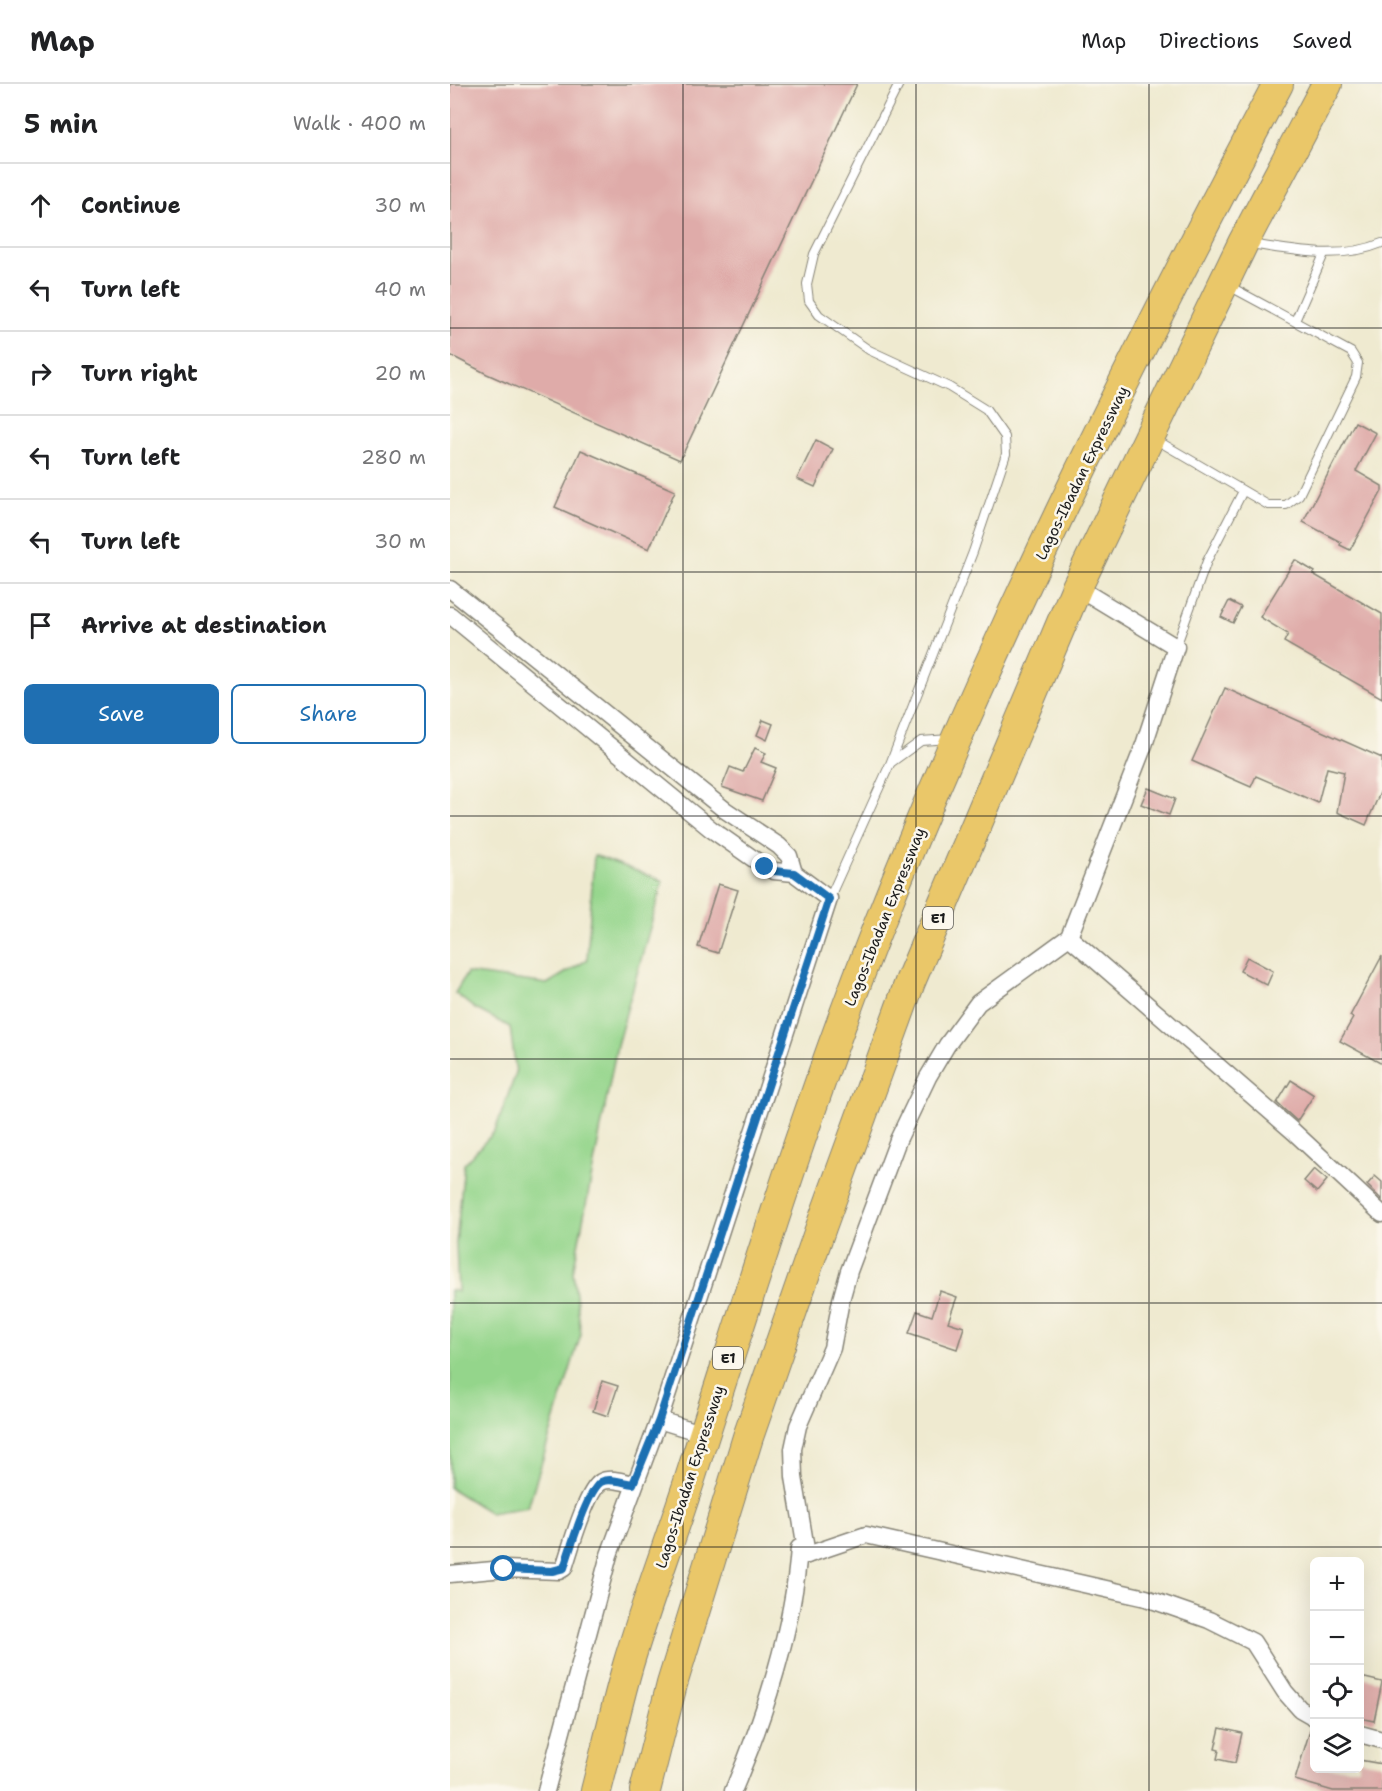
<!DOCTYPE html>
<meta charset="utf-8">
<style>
body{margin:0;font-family:"Shantell Sans",sans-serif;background:#f6f6f6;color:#202124}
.controls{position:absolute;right:18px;bottom:18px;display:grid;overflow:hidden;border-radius:9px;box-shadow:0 6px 24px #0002}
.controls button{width:54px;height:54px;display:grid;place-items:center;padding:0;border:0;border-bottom:2px solid #e0e0e0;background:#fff;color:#202124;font:30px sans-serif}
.stop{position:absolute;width:18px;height:18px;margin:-14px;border:4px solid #1f6fb2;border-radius:50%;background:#fff}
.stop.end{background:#1f6fb2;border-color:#fff;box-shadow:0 2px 6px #0008}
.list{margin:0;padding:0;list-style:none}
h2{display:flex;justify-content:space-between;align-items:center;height:78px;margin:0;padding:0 24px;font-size:26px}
h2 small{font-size:20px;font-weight:400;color:#757577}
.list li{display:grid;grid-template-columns:39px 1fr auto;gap:18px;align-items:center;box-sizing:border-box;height:84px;padding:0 24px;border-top:2px solid #e0e0e0}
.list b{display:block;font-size:22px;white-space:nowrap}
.list em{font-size:20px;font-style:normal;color:#757577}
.actions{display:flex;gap:12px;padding:18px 24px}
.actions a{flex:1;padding:14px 0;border:2px solid #1f6fb2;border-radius:9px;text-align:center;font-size:21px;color:#1f6fb2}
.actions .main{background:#1f6fb2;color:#fff}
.icon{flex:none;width:33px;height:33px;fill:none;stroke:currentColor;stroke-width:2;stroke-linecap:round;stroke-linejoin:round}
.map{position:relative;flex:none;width:932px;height:1707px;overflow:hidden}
header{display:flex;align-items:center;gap:36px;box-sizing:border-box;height:84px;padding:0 30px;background:#fff;border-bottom:2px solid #e0e0e0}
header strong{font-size:28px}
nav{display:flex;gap:33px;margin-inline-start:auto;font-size:21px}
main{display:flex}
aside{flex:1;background:#fff}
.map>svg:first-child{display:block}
</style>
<header>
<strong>Map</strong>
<nav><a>Map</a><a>Directions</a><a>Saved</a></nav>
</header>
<main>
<aside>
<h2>5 min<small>Walk · 400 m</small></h2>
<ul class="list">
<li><svg class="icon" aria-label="ahead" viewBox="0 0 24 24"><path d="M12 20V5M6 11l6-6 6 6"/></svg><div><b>Continue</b></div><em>30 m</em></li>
<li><svg class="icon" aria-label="left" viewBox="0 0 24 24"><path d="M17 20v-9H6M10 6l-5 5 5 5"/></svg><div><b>Turn left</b></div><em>40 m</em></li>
<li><svg class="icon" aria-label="right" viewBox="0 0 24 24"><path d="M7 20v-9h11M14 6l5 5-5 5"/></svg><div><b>Turn right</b></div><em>20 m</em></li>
<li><svg class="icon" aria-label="left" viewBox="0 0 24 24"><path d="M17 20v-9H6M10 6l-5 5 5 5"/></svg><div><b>Turn left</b></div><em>280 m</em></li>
<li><svg class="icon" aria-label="left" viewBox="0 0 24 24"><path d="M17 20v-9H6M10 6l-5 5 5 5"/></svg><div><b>Turn left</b></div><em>30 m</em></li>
<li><svg class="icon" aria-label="arrive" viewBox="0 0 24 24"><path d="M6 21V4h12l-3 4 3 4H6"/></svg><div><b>Arrive at destination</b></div></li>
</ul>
<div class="actions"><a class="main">Save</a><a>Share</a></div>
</aside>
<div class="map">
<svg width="932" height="1707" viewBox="0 0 932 1707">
<rect width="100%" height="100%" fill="#fbf7ec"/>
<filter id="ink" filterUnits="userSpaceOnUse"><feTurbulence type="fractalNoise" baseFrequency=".0167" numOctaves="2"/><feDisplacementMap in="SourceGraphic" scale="12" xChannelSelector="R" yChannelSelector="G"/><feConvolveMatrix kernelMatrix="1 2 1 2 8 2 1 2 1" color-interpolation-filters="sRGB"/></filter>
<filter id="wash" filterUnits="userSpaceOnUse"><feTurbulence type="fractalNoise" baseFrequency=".008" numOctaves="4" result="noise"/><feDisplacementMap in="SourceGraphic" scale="24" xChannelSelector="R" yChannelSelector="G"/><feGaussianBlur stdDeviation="1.35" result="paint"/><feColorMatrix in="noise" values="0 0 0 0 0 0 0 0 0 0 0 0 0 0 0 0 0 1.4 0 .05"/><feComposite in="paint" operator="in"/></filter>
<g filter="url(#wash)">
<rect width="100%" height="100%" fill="#efead0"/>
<path fill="#94d58b" stroke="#587854" stroke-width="1.5" d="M144 771 213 797 167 961 123 1188 131 1250 78 1423 40 1429 0 1404V1206L8 1208 6 1159 14 1080 45 1047 66 989 60 943 24 924 5 909 17 889 97 900 137 876Z"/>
<g id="blocks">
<g fill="#dfaba9">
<path d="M0 0H407L230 376 37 290 0 271Z"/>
<path d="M905 338 926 349 906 387 932 402V407L900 466 890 461 891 458 853 438Z"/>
<path d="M366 356 383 365 365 403 347 395Z"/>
<path d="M131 366 225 407 199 465 105 423Z"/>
<path d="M845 476 865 488 863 490 932 530V614L834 558 838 550 810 533Z"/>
<path d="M779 517 791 523 783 539 771 533Z"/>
<path d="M775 604 932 674V704L916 741 887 728 894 688 877 684 868 719 806 692 801 703 742 677Z"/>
<path d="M313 636 323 640 317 656 307 651Z"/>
<path d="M305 664 316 669 311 678 326 684 312 717 272 703 280 683 293 688Z"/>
<path d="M698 704 725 715 719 731 691 720Z"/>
<path d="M268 800 288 806 268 869 248 863Z"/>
<path d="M932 872V980L890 957 903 934 900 932Z"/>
<path d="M797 873 823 887 817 901 790 887Z"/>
<path d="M841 996 864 1011 847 1037 827 1019Z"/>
<path d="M864 1085 877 1096 867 1108 854 1097Z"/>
<path d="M925 1092 932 1098V1116L917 1101Z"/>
<path d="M490 1207 507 1213 498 1238 514 1243 507 1265 459 1249 467 1227 482 1232Z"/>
<path d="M152 1297 168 1302 158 1332 143 1327Z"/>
<path d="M911 1593 932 1598 924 1637 909 1634Z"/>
<path d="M861 1643H864V1684H909V1676L932 1680V1707H883L845 1696Z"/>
<path d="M770 1644 792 1649 785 1679 767 1675 769 1666 765 1665Z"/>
</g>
</g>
</g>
<g filter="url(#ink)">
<use href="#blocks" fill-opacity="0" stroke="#868376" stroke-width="1.5"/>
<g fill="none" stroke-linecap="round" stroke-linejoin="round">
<g stroke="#868376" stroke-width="10">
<g id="lane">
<path d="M799 160C843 166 889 177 932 159"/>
<path d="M845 237 874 170"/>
<path d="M703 354 818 421H836L849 411 906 293 908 279 901 268 779 202"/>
<path d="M726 563 757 477 793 407"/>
<path d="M442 678 471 657 500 655"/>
<path d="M379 815 440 680 523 468 556 370 555 353 536 326 499 303 419 266 369 231 359 217 357 200 364 170 449 0"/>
</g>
</g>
<g stroke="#868376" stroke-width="19">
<g id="street">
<path d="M0 505 275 726 329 762 339 772 344 789"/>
<path d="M0 531 261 745 315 783 324 787 344 789 379 815 209 1336 254 1350"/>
<path d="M619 853 844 1048 932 1130"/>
<path d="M357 1471 416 1451 696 1514 759 1536 803 1558 835 1608 850 1625 864 1633"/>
<path d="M0 1490 54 1485 109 1487 114 1484C120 1466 136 1407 151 1398 160 1393 174 1398 183 1400"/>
<path d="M910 1650 932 1656"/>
<path d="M96 1707 159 1471 209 1336"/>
<path d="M283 1707C314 1635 344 1541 349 1464L357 1471 344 1393 343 1365 348 1342 382 1264 391 1216 399 1187 448 1056 478 993 497 961 528 919 619 853 694 661 726 563 627 503"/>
</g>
</g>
<g stroke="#868376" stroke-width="32">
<g id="highway">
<path d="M146 1707C157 1665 166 1623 178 1581 198 1513 224 1447 245 1379 303 1200 358 1020 427 845 542 555 682 274 828 0"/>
<path d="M195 1707 222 1600 298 1353 371 1143 460 898 627 503 793 159 877 0"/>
</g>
</g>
<use href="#lane" stroke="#fff" stroke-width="8"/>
<use href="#street" stroke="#fff" stroke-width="16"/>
<use href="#highway" stroke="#eac769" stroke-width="30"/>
</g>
</g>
<g fill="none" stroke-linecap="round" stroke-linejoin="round" filter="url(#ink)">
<path stroke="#1f6fb2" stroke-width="8" d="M54 1485 102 1487 114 1484C120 1466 137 1407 151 1398 160 1393 174 1399 183 1400L209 1336 379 815 344 789 324 787 315 783"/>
</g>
<path fill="none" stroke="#1c1c1c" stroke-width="1.5" stroke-opacity="0.55" d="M233 0V1707M466 0V1707M699 0V1707M0 244H932M0 488H932M0 732H932M0 975H932M0 1219H932M0 1463H932"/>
<g text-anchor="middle" stroke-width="5" stroke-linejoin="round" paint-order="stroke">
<g fill="#fbf7ec" stroke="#5f5e5a" stroke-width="1.5">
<rect x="473" y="823" width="30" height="22" rx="4.5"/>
<rect x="263" y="1263" width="30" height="22" rx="4.5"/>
</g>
<g font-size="14" font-weight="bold" fill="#1c1c1c">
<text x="488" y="839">E1</text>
<text x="278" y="1279">E1</text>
</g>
<g font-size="15" fill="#1c1c1c" stroke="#fbf7ec">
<text transform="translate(632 389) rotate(-64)" y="5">Lagos-Ibadan Expressway</text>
<text transform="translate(435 833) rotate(-68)" y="5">Lagos-Ibadan Expressway</text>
<text transform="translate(240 1393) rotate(-72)" y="5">Lagos-Ibadan Expressway</text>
</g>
</g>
</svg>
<div class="controls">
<button>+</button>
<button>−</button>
<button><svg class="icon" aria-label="locate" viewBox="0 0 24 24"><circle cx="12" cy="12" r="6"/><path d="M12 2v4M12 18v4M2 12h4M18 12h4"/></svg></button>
<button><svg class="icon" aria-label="layers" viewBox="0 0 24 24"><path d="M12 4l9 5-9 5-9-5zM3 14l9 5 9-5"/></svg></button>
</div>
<div class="stop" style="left:54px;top:1485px"></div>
<div class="stop end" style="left:315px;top:783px"></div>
</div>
</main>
